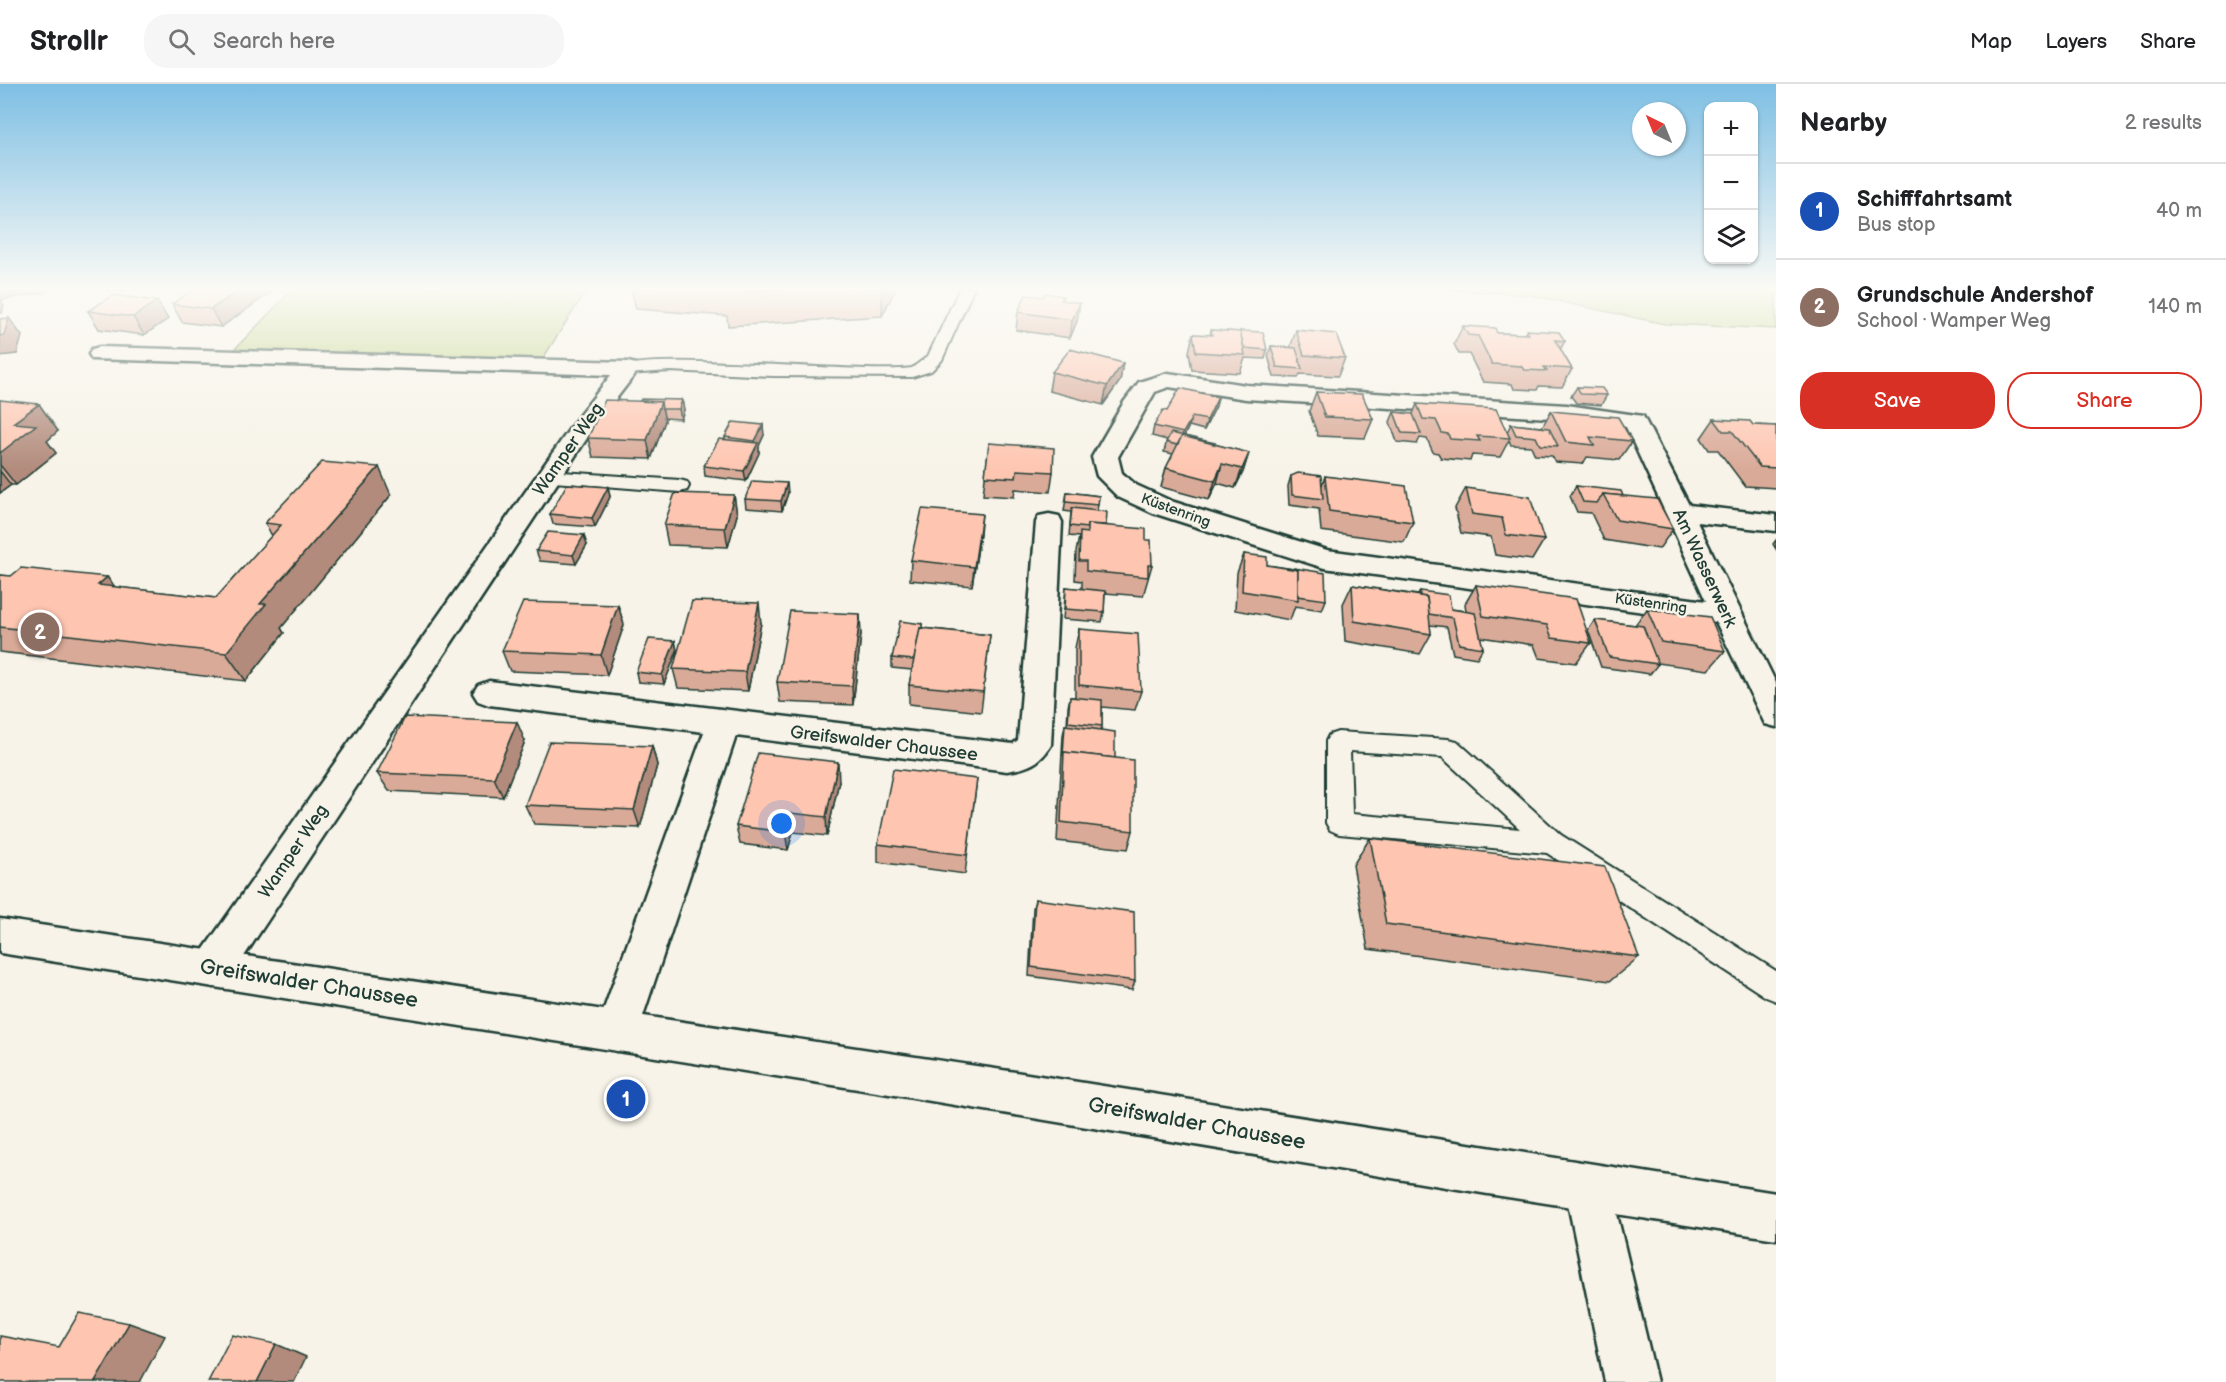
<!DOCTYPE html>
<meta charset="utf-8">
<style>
body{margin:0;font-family:"Balsamiq Sans",sans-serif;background:#f6f6f6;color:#202124}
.controls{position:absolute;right:18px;top:18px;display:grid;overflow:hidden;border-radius:12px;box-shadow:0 2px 4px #0004}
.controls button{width:54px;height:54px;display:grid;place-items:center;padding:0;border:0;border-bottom:2px solid #e0e0e0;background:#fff;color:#202124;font:30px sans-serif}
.compass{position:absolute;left:1632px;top:18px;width:54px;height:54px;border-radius:50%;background:#fff;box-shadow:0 2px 4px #0004;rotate:317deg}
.you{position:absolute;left:782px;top:740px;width:21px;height:21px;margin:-15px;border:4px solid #fff;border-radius:50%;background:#1a73e8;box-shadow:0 0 0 9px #1a73e833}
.badge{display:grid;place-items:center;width:39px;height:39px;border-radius:50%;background:#d93025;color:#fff;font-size:20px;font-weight:700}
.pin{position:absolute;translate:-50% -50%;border:3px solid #fff;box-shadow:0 2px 6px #0006}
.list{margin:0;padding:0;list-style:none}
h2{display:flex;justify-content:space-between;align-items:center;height:78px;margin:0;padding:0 24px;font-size:26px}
h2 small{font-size:20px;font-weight:400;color:#757577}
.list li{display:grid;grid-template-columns:39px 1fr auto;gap:18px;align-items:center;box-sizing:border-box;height:96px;padding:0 24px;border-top:2px solid #e0e0e0}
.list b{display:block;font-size:22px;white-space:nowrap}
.list p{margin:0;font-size:20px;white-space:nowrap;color:#757577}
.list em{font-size:20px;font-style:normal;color:#757577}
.actions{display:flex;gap:12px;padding:18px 24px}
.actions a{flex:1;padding:14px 0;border:2px solid #d93025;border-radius:24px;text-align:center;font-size:21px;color:#d93025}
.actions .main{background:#d93025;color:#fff}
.icon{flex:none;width:33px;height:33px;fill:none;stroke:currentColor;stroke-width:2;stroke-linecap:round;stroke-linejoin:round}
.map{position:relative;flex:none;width:1776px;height:1298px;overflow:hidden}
header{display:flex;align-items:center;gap:36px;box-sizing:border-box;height:84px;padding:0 30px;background:#fff;border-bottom:2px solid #e0e0e0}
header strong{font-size:28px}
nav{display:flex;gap:33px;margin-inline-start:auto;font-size:21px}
.search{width:420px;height:54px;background:#f6f6f6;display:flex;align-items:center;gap:15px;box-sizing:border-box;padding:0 21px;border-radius:24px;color:#757577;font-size:22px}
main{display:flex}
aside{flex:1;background:#fff}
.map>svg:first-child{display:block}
</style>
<header>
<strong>Strollr</strong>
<div class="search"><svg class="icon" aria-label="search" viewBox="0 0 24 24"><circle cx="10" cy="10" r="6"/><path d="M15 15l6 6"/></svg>Search here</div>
<nav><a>Map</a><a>Layers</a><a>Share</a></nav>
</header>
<main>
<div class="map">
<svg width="1776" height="1298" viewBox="0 0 1776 1298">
<rect width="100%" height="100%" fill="#f7f3e8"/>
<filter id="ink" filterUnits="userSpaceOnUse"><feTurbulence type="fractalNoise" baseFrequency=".0167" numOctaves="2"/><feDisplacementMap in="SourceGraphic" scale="12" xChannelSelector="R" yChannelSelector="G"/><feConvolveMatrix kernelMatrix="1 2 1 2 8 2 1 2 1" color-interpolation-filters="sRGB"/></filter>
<g filter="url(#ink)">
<g fill="#c0d388" stroke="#70885e" stroke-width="1.5">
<path d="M294 204H588L538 282 226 274Z"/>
<path d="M1430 204H1776V245L1665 240 1529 211Z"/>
</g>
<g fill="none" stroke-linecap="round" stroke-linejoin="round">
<g stroke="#1f3d34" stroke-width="4">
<g id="lane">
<path d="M960 204H974L942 276 931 287 912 293 773 292 670 287 628 290 620 285C634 266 870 291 912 284L928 272Z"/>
<path d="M548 387 680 396 687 398 689 402 687 406 680 408 541 397 539 393 541 389Z"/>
<path d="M1338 648 1448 655 1457 657 1561 751 1776 887V917L1766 913 1547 769 1339 750 1330 746 1326 739V657L1329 651ZM1350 667 1442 673 1520 745 1352 730Z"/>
</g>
</g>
<g stroke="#1f3d34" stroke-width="5">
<g id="street">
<path d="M100 263 628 278 636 280 639 285 595 342 227 898 213 903 199 898 193 885 199 872 578 333 611 291 92 275 89 270 92 265Z"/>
<path d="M1168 289 1246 301 1567 321 1643 332 1689 421 1776 431V447L1697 438 1776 599V643L1765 640 1716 538 1324 484 1153 429 1118 413 1097 392 1092 373 1124 318 1139 298ZM1169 303 1246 315 1567 335 1626 343 1706 517 1327 466 1171 417 1136 401 1122 389 1118 373 1155 308Z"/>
<path d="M1049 430 1059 432 1062 438 1051 661C1040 680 1027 684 1007 687L736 652 638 947 632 961 617 967 602 961 596 947 704 648 489 621 478 617 473 609 478 601 489 597 1013 660 1018 656 1036 438 1039 432Z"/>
<path d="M1588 1082 1604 1089 1611 1105 1657 1298H1605L1565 1105 1572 1089Z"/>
</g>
</g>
<g stroke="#1f3d34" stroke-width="5">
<path id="secondary" d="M0 835 1009 987 1776 1109V1155L1488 1110 883 1009 0 869Z"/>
</g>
<use href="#lane" fill="#f7f3e8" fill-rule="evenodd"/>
<use href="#street" fill="#f7f3e8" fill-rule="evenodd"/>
<use href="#secondary" fill="#f7f3e8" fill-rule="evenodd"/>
</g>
<g fill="#daaa98" stroke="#1f3d34" stroke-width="1.5">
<path d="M95 204H137L135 205 129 204 124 208Z"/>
<path d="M192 204H277L221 243 182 238 172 220 193 206Z"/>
<path d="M631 204H896L882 232 728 242 727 232 636 225Z"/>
<path d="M1063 212 1062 216 1077 237 1070 254 1016 246 1018 228Z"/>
<path d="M88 227 168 235 144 251 99 245Z"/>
<path d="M1463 242 1497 249 1524 250 1527 246 1565 257 1560 266 1572 285 1562 303 1539 302 1537 306 1514 305 1512 300 1483 298 1469 270H1459L1454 260Z"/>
<path d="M1211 246 1240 248V247L1267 266 1265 275 1245 274 1240 289 1192 286 1189 268 1193 250 1210 251Z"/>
<path d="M1296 246 1345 274 1338 292 1300 290 1298 294 1274 293 1268 272 1271 262 1290 264Z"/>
<path d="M1123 279 1120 297 1103 321 1049 307 1052 288Z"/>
<path d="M1577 303 1607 311 1601 321 1576 319 1571 312Z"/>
<path d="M1316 308 1373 335 1365 354 1318 352 1309 327Z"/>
<path d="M1218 313 1216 322 1204 346 1189 342 1184 352 1249 369 1243 388 1235 404 1217 399 1209 416 1161 403 1166 384 1173 370 1164 368 1167 356 1152 352 1154 342 1167 327Z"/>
<path d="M0 316 58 347 47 357 56 369 16 401H11L0 409Z"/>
<path d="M682 316 684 326 681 335 664 334 665 337 651 375 593 373 588 354 640 317Z"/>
<path d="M1417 320 1507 348 1511 340 1542 343 1551 327 1632 357 1619 376 1587 373 1583 380 1555 378 1552 372 1535 371 1531 362 1511 361 1509 356 1500 373 1472 371 1470 377 1441 374 1438 369 1433 368 1427 355 1420 354 1417 360 1397 358 1390 338 1394 328 1413 330Z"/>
<path d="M1714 335 1753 341 1776 342V404L1745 402 1718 366H1709L1701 354Z"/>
<path d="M764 351 759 362V369L746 397 705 392 704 382 725 355V353Z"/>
<path d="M989 359 1053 388 1050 408 1015 405 1014 413 983 411Z"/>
<path d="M1291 392 1322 401 1325 392 1413 438 1404 458 1321 447 1319 425 1289 421 1288 402Z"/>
<path d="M1576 402 1623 412 1673 445 1659 465 1604 456 1591 429 1577 428 1570 412Z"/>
<path d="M608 403 610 413 595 443 553 440 550 430Z"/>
<path d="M1466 404 1544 456 1532 476 1495 471 1491 453 1461 449 1455 424Z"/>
<path d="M1067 408 1099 412 1097 427 1106 441 1146 456 1152 481 1143 512 1105 509 1104 528 1102 538 1063 535 1065 513 1066 503 1082 505V497L1075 496 1076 468 1079 453 1069 452 1071 428 1064 427Z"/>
<path d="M788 409 782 427 746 424 745 415Z"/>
<path d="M391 411 281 544 284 549 246 597 0 568V491L11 492 107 493 115 503 216 514 272 452 265 439Z"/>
<path d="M734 411 737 431 728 463 668 461 664 441Z"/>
<path d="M980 450 972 502 910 496 911 476Z"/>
<path d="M1776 456V465L1773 460Z"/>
<path d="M587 461 576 480 540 477 536 467Z"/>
<path d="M1244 470 1267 481 1294 485 1326 516 1322 526 1295 522 1290 536 1235 526 1237 489Z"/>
<path d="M1352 501 1418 511 1420 507 1451 525 1466 527 1465 520 1476 501 1591 559 1576 579 1539 574 1534 561 1480 553 1483 564 1477 574 1453 570 1447 543 1430 541 1431 550 1420 570 1345 557 1343 520Z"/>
<path d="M618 521 624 541 607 591 510 587 502 567Z"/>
<path d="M1647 525 1725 567 1708 586 1658 579V580L1650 590 1601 583 1588 546 1595 536 1635 541Z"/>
<path d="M761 539 748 607 678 604 673 585Z"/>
<path d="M922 540V544L990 551 981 628 909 620V601L912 586 892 584V574Z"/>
<path d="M1079 545 1141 607 1135 626 1102 623V642L1101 646 1115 674 1133 747 1128 765 1057 757 1063 651 1065 641 1067 642 1068 623 1070 613H1075V564Z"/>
<path d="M861 550 853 621 780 618 777 598Z"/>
<path d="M675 557 677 567 664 600 638 598 636 588Z"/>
<path d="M525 657 503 713 389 707 377 689Z"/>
<path d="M652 662 657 681 640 744 534 740 525 721Z"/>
<path d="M977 695 965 790 878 778V760Z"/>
<path d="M839 697 827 752 793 748 788 766 740 760 736 742Z"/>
<path d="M1370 754 1639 873 1610 897 1368 865 1353 781Z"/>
<path d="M1035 815 1135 897 1132 906 1029 892 1033 824Z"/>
</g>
<g fill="#b28b7c" stroke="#1f3d34" stroke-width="1.5">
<path d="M0 204H47L46 208 1 216 4 221 2 229H0Z"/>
<path d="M121 204H129L124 208Z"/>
<path d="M243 204H277L221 243 211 225Z"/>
<path d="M882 204H896L882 232Z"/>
<path d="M157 217 168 235 144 251 133 233Z"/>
<path d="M1080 219 1077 237 1070 254 1072 236Z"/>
<path d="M9 234 22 252 17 270 0 272V252Z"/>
<path d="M1123 279 1120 297 1103 321 1107 302Z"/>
<path d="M1218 313 1216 322 1204 346 1207 336Z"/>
<path d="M682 316 684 326 681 335 679 325Z"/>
<path d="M661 318 665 337 651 375 647 356Z"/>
<path d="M39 320 58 347 47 357 56 369 16 401 0 381V369L13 339Z"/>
<path d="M1192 333 1189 342 1181 359 1183 349Z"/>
<path d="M763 341 764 351 759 362V369L746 397 744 387 756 364 755 357Z"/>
<path d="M1249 369 1243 388 1235 404 1242 385Z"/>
<path d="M1222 380 1217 399 1209 416 1215 397Z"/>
<path d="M379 383 391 411 281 544 284 549 246 597 226 569 260 520Z"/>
<path d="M0 387 11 401 0 409Z"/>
<path d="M787 399 788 409 782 427 781 417Z"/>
<path d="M608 403 610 413 595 443 592 434Z"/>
<path d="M734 411 737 431 728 463 725 444Z"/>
<path d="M982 430 980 450 972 502 974 483Z"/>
<path d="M584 451 587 461 576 480 573 471Z"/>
<path d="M107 493 129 521 98 501Z"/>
<path d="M759 519 761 539 748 607 745 588Z"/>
<path d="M618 521 624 541 607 591 601 571Z"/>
<path d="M860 530 861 550 853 621 852 602Z"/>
<path d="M675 557 677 567 664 600 662 591Z"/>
<path d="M517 638 525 657 503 713 494 694Z"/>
<path d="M652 662 657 681 640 744 634 726Z"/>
<path d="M838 678 839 697 827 752 826 733Z"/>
<path d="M790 729 793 748 788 766 785 748Z"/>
<path d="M129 1239 165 1252 140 1298H95Z"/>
<path d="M276 1260 306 1273 294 1298H257Z"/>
</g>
<g fill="#fec6b1" stroke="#1f3d34" stroke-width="1.5">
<path d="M196 204H243L211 225 172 220Z"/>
<path d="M724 204H804L724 209Z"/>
<path d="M1045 209 1063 212 1061 216 1080 219 1072 236 1018 228 1026 211 1043 213Z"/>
<path d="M113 211 157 217 133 233 88 227Z"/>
<path d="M9 234 4 251 0 252V235Z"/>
<path d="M1463 242 1495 244 1497 249 1529 250 1527 246 1559 248 1565 257 1555 256 1572 285 1544 283 1547 287 1524 286 1521 282 1492 280 1478 252 1468 251Z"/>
<path d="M1211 246 1241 248 1245 271 1196 268 1193 250 1212 251Z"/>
<path d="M1296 246 1336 250 1345 274 1304 271Z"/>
<path d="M1240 247 1263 248 1267 266 1244 264Z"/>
<path d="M1271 262 1296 264 1302 285 1277 283Z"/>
<path d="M1070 265 1123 279 1107 302 1052 288Z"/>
<path d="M1577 303 1602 304 1607 311 1581 310Z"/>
<path d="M1180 304 1218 313 1207 336 1192 333 1183 349 1154 342 1163 326 1167 327Z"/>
<path d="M1316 308 1362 310 1373 335 1325 333Z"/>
<path d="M641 315 682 316 679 325H662L661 318 640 317Z"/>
<path d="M0 316 39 320 13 339 36 341 0 369Z"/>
<path d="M605 316 661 318 647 356 588 354Z"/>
<path d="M1417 320 1496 325 1510 354 1477 352 1480 357 1450 355 1448 350 1442 349 1436 336 1423 335Z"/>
<path d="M1551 327 1618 333 1632 357 1590 353 1594 361 1566 358Z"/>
<path d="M1394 328 1413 330 1421 350 1402 349Z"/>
<path d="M1714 335 1750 337 1753 341 1776 342V384L1760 383 1732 347H1723Z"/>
<path d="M733 338 763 341 755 357 725 353Z"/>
<path d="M1511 340 1549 344 1558 362 1540 361 1536 353 1516 351Z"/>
<path d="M1171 349 1215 359 1214 360 1182 352 1177 361 1166 358Z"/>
<path d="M1182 352 1249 369 1242 385 1222 380 1215 397 1166 384Z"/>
<path d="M719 355 758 359 744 387 704 382Z"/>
<path d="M989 359 1054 364 1053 388 1017 386 1016 394 985 392Z"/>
<path d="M322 378 379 383 260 520H266L226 569 0 543V491L11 492 21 484 107 493 98 501 216 514 281 441 265 439Z"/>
<path d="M1298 389 1321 392 1323 415 1292 411 1291 392Z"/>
<path d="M1325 392 1406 402 1413 438 1329 427Z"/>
<path d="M752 397 787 399 781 417 745 415Z"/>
<path d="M567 400 608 403 592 434 550 430Z"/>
<path d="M1576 402 1621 407 1623 412 1603 410 1597 419 1583 418Z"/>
<path d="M1466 404 1530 413 1544 456 1506 451 1502 434 1472 430Z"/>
<path d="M1067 408 1099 412 1098 421 1066 418Z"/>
<path d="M675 409 734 411 725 444 664 441Z"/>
<path d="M1603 410 1657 415 1673 445 1617 436Z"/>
<path d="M1072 424 1107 428 1106 441 1087 440V444L1070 442Z"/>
<path d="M922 425 982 430 974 483 911 476Z"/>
<path d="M1087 440 1146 445V456H1151L1152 481H1148V493L1086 487V477H1079L1080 448 1087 449Z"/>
<path d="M548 448 584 451 573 471 536 467Z"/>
<path d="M1244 470 1267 473V481L1298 486V516L1242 507Z"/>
<path d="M1294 484 1325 489 1326 516 1298 512V486L1294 485Z"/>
<path d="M1352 501 1427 513 1431 550 1354 537Z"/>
<path d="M1476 501 1576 515 1591 559 1552 554 1547 541 1483 532Z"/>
<path d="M1066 503 1105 507 1104 528 1065 525Z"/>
<path d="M1420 507 1449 511 1451 525 1475 529 1483 564 1459 560 1453 534 1429 530 1427 513 1420 512Z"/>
<path d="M692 517 759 519 745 588 673 585Z"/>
<path d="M523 518 618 521 601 571 502 567Z"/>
<path d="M1647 525 1710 533 1725 567 1661 558Z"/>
<path d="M790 527 860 530 852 602 777 598Z"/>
<path d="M1595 536 1643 542 1658 580 1609 573Z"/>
<path d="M900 537 922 540V544H920L914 576 892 574Z"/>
<path d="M920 544 990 551 983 608 909 601Z"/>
<path d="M1079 545 1138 550 1141 607 1079 601Z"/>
<path d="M649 555 675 557 662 591 636 588Z"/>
<path d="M1070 613 1102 616V642L1068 638Z"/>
<path d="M405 633 517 638 494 694 377 689Z"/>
<path d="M1065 641 1115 648V674L1064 668V671H1063Z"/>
<path d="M549 658 652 662 634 726 525 721Z"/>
<path d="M1064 668 1133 676V747L1061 738Z"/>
<path d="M758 669 838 678 826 733 790 729 785 748 736 742Z"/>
<path d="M893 685 977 695 967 771 878 760Z"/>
<path d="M1370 754 1605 783 1639 873 1386 840Z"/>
<path d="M1035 815 1134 828 1135 897 1031 883Z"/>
<path d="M79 1229 129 1239 95 1298H0V1252L59 1263Z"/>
<path d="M232 1251 276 1260 257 1298H208Z"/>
</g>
</g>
<linearGradient id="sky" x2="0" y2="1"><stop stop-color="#7ebfe4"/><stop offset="0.53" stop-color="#fbfaf5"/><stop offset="1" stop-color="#fbfaf5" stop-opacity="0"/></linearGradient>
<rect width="1776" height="386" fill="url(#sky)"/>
<g text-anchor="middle" stroke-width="5" stroke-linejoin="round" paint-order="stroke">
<g font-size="15" fill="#1f3d34" stroke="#f7f3e8">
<text transform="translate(1176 426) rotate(20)" y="5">Küstenring</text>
<text transform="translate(1651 519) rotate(8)" y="5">Küstenring</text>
</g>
<g font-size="18" fill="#1f3d34" stroke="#f7f3e8">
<text transform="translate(568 365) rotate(-55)" y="6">Wamper Weg</text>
<text transform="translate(1705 484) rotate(65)" y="6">Am Wasserwerk</text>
<text transform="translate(884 659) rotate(7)" y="6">Greifswalder Chaussee</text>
<text transform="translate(293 767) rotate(-56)" y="6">Wamper Weg</text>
</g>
<g font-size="21" fill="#1f3d34" stroke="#f7f3e8">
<text transform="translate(309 899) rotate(9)" y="7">Greifswalder Chaussee</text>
<text transform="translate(1197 1039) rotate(10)" y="7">Greifswalder Chaussee</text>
</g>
</g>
</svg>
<div class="controls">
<button>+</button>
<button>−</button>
<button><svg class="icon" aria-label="layers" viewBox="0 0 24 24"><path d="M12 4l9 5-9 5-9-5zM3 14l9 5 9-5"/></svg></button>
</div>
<svg class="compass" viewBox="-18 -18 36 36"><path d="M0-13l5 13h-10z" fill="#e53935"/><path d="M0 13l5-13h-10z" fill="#757577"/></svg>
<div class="you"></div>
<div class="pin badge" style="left:626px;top:1015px;background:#1a4fb4">1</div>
<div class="pin badge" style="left:40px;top:548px;background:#8d6e63">2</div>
</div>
<aside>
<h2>Nearby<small>2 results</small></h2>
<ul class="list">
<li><span class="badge" style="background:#1a4fb4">1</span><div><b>Schifffahrtsamt</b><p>Bus stop</p></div><em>40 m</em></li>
<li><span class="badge" style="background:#8d6e63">2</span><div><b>Grundschule Andershof</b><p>School · Wamper Weg</p></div><em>140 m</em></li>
</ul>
<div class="actions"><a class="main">Save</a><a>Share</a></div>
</aside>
</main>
